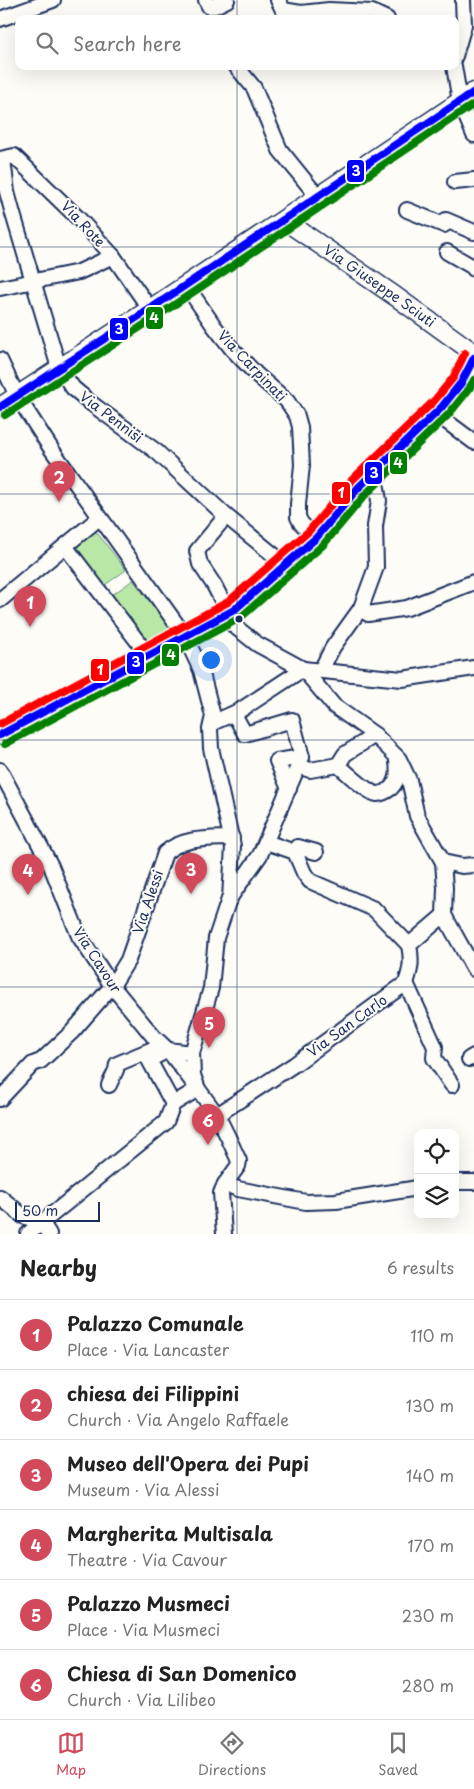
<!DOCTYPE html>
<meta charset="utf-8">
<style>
body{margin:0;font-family:"Playpen Sans",sans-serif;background:#f2f2f2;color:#222}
.controls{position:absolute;right:15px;bottom:15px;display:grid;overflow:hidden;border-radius:10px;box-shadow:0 5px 20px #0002}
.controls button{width:45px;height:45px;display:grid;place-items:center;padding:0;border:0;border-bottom:1px solid #e0e0e0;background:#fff;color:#222;font:25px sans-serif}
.scale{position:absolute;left:15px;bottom:12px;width:85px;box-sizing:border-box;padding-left:5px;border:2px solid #1b2f5e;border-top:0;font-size:14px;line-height:18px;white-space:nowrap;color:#1b2f5e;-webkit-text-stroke:4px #fdfcf7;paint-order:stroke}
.you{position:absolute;left:210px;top:659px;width:18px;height:18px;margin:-12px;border:4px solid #fff;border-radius:50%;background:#1a73e8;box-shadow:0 0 0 8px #1a73e833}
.badge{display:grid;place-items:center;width:32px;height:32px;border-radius:50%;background:#d1495b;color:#fff;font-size:16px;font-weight:700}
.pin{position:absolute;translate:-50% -41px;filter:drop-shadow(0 1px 2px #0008)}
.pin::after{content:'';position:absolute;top:26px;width:18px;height:15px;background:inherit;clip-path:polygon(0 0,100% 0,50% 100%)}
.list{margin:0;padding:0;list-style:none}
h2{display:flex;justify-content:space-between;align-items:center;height:65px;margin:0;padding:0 20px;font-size:21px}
h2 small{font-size:16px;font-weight:400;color:#767676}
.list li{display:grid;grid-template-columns:32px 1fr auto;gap:15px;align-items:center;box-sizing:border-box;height:70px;padding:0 20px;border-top:1px solid #e0e0e0}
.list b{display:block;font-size:19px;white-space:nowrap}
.list p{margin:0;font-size:16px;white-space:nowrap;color:#767676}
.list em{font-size:16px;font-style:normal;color:#767676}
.icon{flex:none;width:28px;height:28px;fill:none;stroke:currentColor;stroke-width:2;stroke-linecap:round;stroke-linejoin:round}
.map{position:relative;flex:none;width:474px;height:1234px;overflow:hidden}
.search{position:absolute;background:#fff;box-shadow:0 5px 20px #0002;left:15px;right:15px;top:15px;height:55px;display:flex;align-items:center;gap:12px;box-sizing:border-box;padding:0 18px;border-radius:10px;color:#767676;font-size:19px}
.sheet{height:485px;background:#fff}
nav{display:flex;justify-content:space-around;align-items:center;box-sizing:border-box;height:70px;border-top:1px solid #e0e0e0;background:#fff;font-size:14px;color:#767676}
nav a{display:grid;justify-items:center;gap:2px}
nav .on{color:#d1495b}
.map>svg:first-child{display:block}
</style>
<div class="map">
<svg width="474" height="1234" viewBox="0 0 474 1234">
<rect width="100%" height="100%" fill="#fdfcf7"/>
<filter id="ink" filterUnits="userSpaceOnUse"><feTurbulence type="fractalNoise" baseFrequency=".02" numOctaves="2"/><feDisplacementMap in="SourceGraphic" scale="10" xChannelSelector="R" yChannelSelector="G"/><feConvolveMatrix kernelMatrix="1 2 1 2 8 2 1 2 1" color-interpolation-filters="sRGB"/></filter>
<g filter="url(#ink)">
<g fill="#b9e8a6" stroke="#6a8c82">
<path d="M94 529 126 570 105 585 74 544Z"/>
<path d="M133 580 171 629 150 645 112 595Z"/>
</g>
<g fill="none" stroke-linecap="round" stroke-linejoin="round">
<g stroke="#1b2f5e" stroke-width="18">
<g id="minor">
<path d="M206 0 209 6H215L227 0"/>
<path d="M278 0 283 10 301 13 329 10 372 12 387 19"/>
<path d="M0 19 53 0"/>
<path d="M455 56 464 25 463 0"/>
<path d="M236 66 254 88 280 150 318 197"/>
<path d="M454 66 460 102 474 135"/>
<path d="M0 159 14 156 79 219 113 256 150 309"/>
<path d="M3 159 7 192 13 214 59 368 73 388 92 404 157 452 226 516 286 565"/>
<path d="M455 182 474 180"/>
<path d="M407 210 444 225 446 220 474 232"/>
<path d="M447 252 473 267 474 269"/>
<path d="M186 285 214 326 232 349 257 375 287 401 297 416 300 427 302 465 298 504V517L301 523 316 538"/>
<path d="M0 288 79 272 113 256"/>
<path d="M0 360 17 396 52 450 185 636 201 670 213 716 210 729 211 748 233 846 230 899"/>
<path d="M435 413 474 442"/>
<path d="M226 516 197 551 200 564 214 585 229 614"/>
<path d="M99 518 65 546 148 655"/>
<path d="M0 600 65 546"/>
<path d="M361 608 368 614 407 608 474 582"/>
<path d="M223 617 257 644 303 669 334 706 375 735 399 759 409 780 417 816 443 862 445 888 444 915"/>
<path d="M321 670 333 647 361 608 376 567 375 526 379 501 377 488 371 476"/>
<path d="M212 723 239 711 303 669 402 679 474 668"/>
<path d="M375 735 345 754 338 765C346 772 368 793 377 794 382 794 387 791 391 788 399 780 398 771 397 761"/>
<path d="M298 766 310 770 338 765"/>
<path d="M0 770 51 866 79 936 112 986 153 1036 168 1050 198 1089 217 1115 228 1137 239 1161 238 1166 225 1184 221 1193 224 1234"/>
<path d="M289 789 277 761 302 757"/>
<path d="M266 842 295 852 304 873 310 881 374 909 409 945"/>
<path d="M295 852 298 847 316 852"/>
<path d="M443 862 462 866 474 865"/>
<path d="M444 915 474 969"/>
<path d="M406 983 435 1047 434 1058 452 1085"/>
<path d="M469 1059 474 1056"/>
<path d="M109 1085 116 1070 117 1064 160 1046"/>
<path d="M0 1099 33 1064 41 1061 72 1032 112 986 128 960 165 853C183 837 209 839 232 838"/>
<path d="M173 1104 149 1060 168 1050 192 1053"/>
<path d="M217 1115 295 1064 406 983C411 969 412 960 409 945L444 915"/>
<path d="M455 1182H474"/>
<path d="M225 1184 238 1189 306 1202 336 1201 418 1188"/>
<path d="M0 1197 23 1216 42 1223 49 1234"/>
<path d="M28 1234 166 1122 173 1104 198 1089 193 1075 192 1053 211 988 216 938 229 899 260 855 302 757 292 720 245 734 234 714"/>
</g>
</g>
<g stroke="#1b2f5e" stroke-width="21">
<g id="tertiary">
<path id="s1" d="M284 220 395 296 474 353"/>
<path d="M0 407 150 309 474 92"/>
<path d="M0 735 90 686 234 610 316 538 358 488 441 408 461 383 474 358"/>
</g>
</g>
<use href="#minor" stroke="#fdfcf7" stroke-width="14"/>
<use href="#tertiary" stroke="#fdfcf7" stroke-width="18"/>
<g stroke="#fdfcf7" stroke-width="11">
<g id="bus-1">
<path d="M0 407 150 309 474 92"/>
<path d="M0 735 234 610 316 538 358 488 441 408 461 383 474 358"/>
</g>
</g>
<g stroke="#fdfcf7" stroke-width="11">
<g id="bus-2">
<path d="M5 415 156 317 474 104"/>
<path d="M5 744 240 618 323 545 365 495 448 415 469 389 474 380"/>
</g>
</g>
<g stroke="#fdfcf7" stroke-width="11">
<path id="bus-3" d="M0 724 228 602 309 531 351 481 434 401 453 378 465 353"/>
</g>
<use href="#bus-1" stroke="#00f" stroke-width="8"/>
<use href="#bus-2" stroke="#008000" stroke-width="8"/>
<use href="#bus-3" stroke="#f00" stroke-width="8"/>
</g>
</g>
<path fill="none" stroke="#1b2f5e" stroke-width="1" stroke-opacity="0.55" d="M237 0V19M237 66V1234M0 247H474M0 494H474M0 740H474M0 987H474"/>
<circle fill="#1b2f5e" stroke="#fdfcf7" stroke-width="2" cx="239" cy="619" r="4.5"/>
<g text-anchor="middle" stroke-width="4" stroke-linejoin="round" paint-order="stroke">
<g font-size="14" fill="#1b2f5e" stroke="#fdfcf7">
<text transform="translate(83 224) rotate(47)" y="5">Via Rote</text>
<text dy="5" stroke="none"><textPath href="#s1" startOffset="116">Via Giuseppe Sciuti</textPath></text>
<text transform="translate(252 366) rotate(46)" y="5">Via Carpinati</text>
<text transform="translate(111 417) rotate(37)" y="5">Via Pennisi</text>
<text transform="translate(148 902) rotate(-71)" y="5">Via Alessi</text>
<text transform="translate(97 960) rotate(57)" y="5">Via Cavour</text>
<text transform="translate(347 1026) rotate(-36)" y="5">Via San Carlo</text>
</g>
</g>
<g stroke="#fdfcf7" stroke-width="2">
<rect x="346" y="159" width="19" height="24" rx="5" fill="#00f"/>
<rect x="145" y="306" width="19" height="24" rx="5" fill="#008000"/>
<rect x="109" y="317" width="20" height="24" rx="5" fill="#00f"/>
<rect x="389" y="451" width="19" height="24" rx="5" fill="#008000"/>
<rect x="364" y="461" width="19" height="24" rx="5" fill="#00f"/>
<rect x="331" y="481" width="20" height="24" rx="5" fill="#f00"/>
<rect x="161" y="643" width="19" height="24" rx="5" fill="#008000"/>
<rect x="126" y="651" width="19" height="24" rx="5" fill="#00f"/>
<rect x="90" y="658" width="20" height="24" rx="5" fill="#f00"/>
</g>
<g font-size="14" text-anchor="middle" font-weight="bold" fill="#fff">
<text x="356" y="176">3</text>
<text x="154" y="323">4</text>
<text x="119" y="334">3</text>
<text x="398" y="468">4</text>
<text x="374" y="478">3</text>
<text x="341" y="498">1</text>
<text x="171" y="660">4</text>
<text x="136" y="667">3</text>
<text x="100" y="675">1</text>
</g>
</svg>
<div class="controls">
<button><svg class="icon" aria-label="locate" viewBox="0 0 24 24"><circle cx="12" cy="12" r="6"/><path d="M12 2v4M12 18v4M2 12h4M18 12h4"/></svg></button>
<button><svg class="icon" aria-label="layers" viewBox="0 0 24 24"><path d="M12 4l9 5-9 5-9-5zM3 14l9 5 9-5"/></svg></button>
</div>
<div class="scale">50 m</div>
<div class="you"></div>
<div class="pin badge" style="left:30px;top:627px">1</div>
<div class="pin badge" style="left:59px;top:502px">2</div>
<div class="pin badge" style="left:191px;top:894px">3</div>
<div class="pin badge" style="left:28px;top:895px">4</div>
<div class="pin badge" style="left:209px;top:1048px">5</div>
<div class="pin badge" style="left:208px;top:1145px">6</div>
<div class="search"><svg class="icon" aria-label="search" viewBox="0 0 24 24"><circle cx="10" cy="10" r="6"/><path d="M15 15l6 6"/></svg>Search here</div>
</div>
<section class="sheet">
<h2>Nearby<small>6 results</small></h2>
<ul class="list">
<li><span class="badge">1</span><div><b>Palazzo Comunale</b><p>Place · Via Lancaster</p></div><em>110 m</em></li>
<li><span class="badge">2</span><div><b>chiesa dei Filippini</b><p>Church · Via Angelo Raffaele</p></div><em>130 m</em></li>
<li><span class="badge">3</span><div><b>Museo dell'Opera dei Pupi</b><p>Museum · Via Alessi</p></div><em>140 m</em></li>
<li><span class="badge">4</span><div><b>Margherita Multisala</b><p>Theatre · Via Cavour</p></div><em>170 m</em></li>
<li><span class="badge">5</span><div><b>Palazzo Musmeci</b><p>Place · Via Musmeci</p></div><em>230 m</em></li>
<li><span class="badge">6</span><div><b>Chiesa di San Domenico</b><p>Church · Via Lilibeo</p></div><em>280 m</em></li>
</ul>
</section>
<nav>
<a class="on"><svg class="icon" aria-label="map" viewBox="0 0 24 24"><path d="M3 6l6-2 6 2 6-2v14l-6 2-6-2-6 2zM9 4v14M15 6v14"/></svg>Map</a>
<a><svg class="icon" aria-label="directions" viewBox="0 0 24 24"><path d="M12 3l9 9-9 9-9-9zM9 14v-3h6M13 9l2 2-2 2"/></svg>Directions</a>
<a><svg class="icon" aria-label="saved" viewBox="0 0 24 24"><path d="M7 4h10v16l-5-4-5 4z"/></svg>Saved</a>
</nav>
